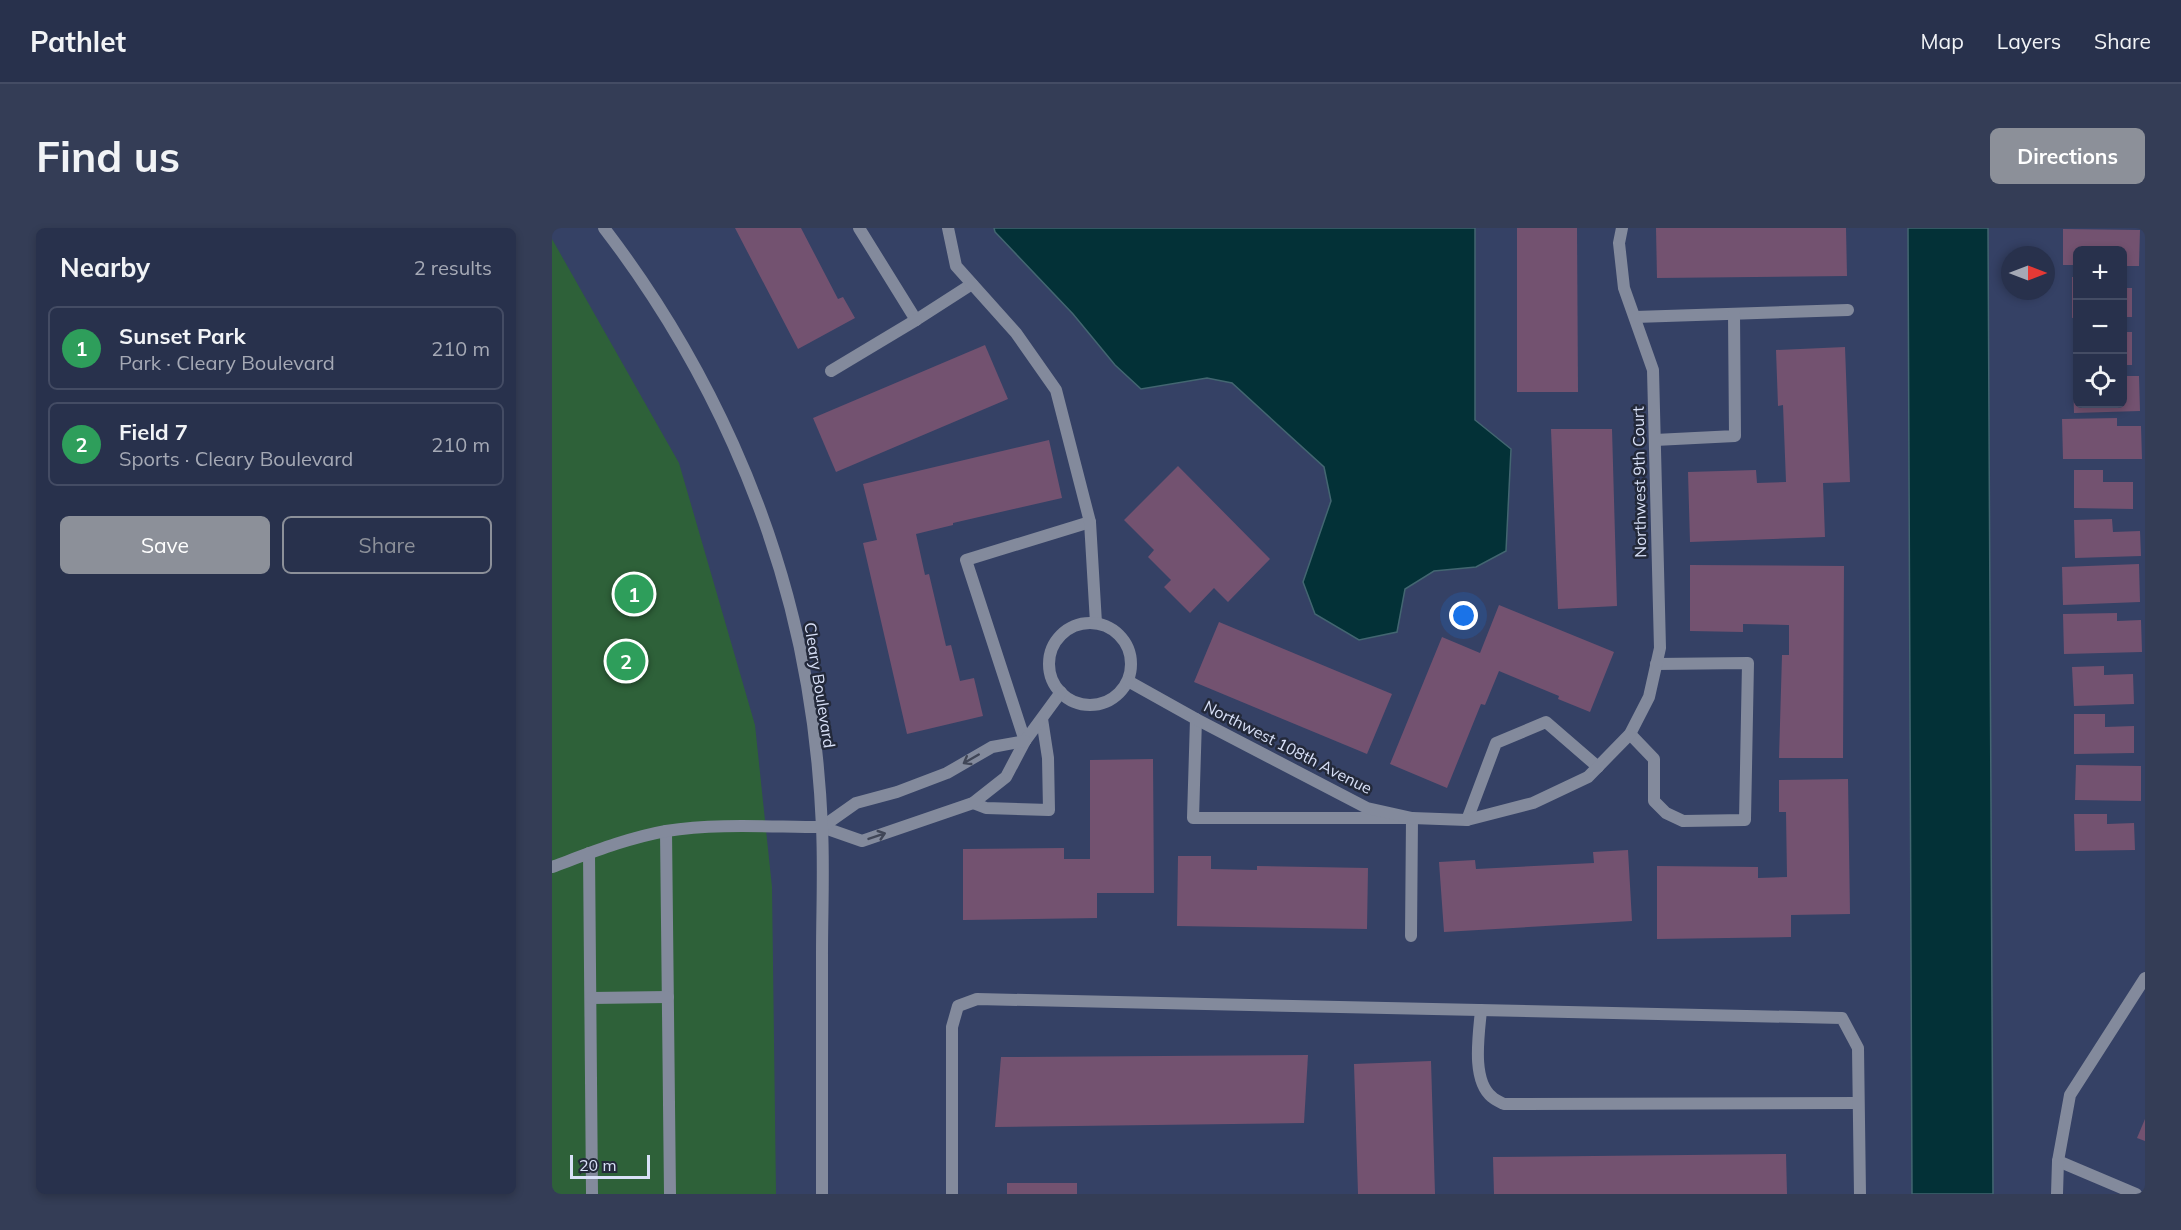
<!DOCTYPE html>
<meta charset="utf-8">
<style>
body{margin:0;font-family:Mulish,sans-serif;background:#343d56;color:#f1f3f6}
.controls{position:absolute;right:18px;top:18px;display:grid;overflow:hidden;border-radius:9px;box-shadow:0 3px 9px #0003}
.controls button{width:54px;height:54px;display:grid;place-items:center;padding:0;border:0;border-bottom:2px solid #444c64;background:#28314c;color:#f1f3f6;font:30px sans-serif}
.compass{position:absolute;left:1449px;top:18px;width:54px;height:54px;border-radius:50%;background:#28314c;box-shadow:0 3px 9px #0003;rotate:90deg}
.scale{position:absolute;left:18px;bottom:15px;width:80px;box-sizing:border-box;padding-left:6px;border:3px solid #d9e1f8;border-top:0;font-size:16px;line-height:21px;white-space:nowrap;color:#d9e1f8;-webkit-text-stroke:4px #23293a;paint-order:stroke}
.you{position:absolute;left:912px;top:388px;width:21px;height:21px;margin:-15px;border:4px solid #fff;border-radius:50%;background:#1a73e8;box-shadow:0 0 0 9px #1a73e833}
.badge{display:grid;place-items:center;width:39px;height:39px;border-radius:50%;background:#8c9099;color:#fff;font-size:20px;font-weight:700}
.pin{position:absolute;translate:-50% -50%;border:3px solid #fff;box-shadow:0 2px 6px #0006}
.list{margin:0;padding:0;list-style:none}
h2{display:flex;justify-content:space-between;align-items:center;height:78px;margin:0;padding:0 24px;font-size:26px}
h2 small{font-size:20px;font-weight:400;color:#a5a9b5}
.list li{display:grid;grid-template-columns:39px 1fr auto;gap:18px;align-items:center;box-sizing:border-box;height:84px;margin:0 12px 12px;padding:0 12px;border:2px solid #444c64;border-radius:9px}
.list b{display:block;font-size:22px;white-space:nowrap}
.list p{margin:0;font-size:20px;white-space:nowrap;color:#a5a9b5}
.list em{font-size:20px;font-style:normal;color:#a5a9b5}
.actions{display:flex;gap:12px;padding:18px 24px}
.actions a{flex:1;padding:14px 0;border:2px solid #8c9099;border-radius:9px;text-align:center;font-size:21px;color:#8c9099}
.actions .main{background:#8c9099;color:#fff}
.icon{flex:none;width:33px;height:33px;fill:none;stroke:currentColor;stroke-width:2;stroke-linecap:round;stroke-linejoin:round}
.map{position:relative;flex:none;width:1593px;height:966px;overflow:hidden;border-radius:9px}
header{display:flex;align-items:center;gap:36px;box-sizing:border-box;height:84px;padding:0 30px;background:#28314c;border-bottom:2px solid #444c64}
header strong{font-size:28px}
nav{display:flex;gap:33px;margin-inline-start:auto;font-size:21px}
.intro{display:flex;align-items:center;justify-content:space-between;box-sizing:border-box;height:144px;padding:0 36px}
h1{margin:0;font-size:42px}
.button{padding:15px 27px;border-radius:9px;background:#8c9099;color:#fff;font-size:21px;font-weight:700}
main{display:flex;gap:36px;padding:0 36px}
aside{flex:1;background:#28314c;border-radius:9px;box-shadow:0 3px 9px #0003}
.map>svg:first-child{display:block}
</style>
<header>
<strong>Pathlet</strong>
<nav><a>Map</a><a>Layers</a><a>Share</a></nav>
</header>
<div class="intro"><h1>Find us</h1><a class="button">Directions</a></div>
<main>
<aside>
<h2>Nearby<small>2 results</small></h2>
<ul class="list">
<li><span class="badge" style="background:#2e9e5b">1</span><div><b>Sunset Park</b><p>Park · Cleary Boulevard</p></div><em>210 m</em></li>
<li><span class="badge" style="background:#2e9e5b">2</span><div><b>Field 7</b><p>Sports · Cleary Boulevard</p></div><em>210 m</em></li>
</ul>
<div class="actions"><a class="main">Save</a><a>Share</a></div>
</aside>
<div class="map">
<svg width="1593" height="966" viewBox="0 0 1593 966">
<rect width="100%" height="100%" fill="#354165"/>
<path fill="#2e6139" d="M0 11 127 235 203 497 220 659 224 966H0Z"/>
<g fill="#033137" stroke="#436671" stroke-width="1.5">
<path d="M442 0H923V192L959 221 954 323 924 339 882 343 853 361 845 404 807 412 763 386 751 354 779 273 772 239 680 155 655 150 589 161 563 137 521 86 443 4Z"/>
<path d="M1356 0H1436L1441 966H1360Z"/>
</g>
<g fill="#735270">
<path d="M183 0H249L286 71 291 69 303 90 246 121Z"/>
<path d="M965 0H1025L1026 164H965Z"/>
<path d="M1104 0H1294L1295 48 1105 50Z"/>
<path d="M1511 1 1588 2 1587 38H1570V22H1526V37H1511Z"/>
<path d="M1520 49H1526V89L1520 90Z"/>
<rect x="1570" y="60" width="10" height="29"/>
<path d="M1522 103H1526V136H1521Z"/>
<rect x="1570" y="104" width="10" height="33"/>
<path d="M433 117 456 171 284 244 261 190Z"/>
<path d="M1293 119 1298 254 1271 255 1273 309 1138 314 1136 244 1204 242 1205 255 1234 254 1231 177 1226 178 1224 122Z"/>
<path d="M1570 148H1587L1588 183 1522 185 1521 149H1526V176H1570Z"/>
<path d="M1565 190V198H1589L1590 231H1511L1510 191Z"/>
<path d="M999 201H1060L1065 378 1006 381Z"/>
<path d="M497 212 510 270 401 295V297L364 306 373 347 377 346 394 418 399 417 408 453 422 450 431 488 355 506 311 315 325 312 311 256Z"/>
<path d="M626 238 718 331 676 374 662 360 638 385 612 359 619 352 596 329 602 322 572 292Z"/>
<path d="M1522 242H1551V254H1581V281L1522 280Z"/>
<path d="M1560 291 1561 304 1588 303 1589 328 1523 330 1522 292Z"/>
<path d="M1587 336 1588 374 1511 377 1510 339Z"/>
<path d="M1138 337 1292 338 1291 530H1227L1230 427H1237V397L1191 396V404L1138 403Z"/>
<path d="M947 377 1062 424 1038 484 1006 471 1007 468 947 443 933 477 929 476 895 560 838 536 890 409 928 425Z"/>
<path d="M1565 385V393L1589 392 1590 424 1512 426 1511 386Z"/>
<path d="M667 394 840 466 815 526 642 454Z"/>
<path d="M1552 438V447L1581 446 1582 476 1522 478 1520 439Z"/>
<path d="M1522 486H1553V499L1582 498V525L1522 526Z"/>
<path d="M601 531 602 665H545V690L411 692V621L512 620V631H538V532Z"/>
<path d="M1524 537 1589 538V573L1523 572Z"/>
<path d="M1296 551 1298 686 1239 687V709L1105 711V638L1206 639V650L1235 649 1234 584H1227V552Z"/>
<path d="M1522 586H1555V596L1582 595 1583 622 1523 623Z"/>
<path d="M1076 622 1080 693 892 704 887 634 923 632 924 641 1042 635 1041 624Z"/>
<path d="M626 628H659V641L705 642V638L816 640 815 701 625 698Z"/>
<path d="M756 827 752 895 443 899 449 829Z"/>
<path d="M879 833 883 966H806L802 836Z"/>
<path d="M1593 891V913L1585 910Z"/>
<path d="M1234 926 1235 966H942L941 929Z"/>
<rect x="455" y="955" width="70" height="11"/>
</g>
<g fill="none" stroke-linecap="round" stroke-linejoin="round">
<g stroke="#838a9c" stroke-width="12">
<path d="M307 0 364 92 420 56"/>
<path d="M1083 89 1296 82"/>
<path d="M279 143 364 92"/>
<path d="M1103 212 1183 208 1182 86"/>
<path d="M644 491 641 590H860L859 708"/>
<path d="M1078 506 1102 531V573L1114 585 1131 593 1193 592 1196 435 1104 436"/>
<path d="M473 513 414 332 538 294"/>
<path d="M421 575 434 580 497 582 496 530 490 491"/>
<path d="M915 592 944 515 994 494 1046 539"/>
<path d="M114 603 118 966"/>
<path d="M37 625 40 966"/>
<path d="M0 639C38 625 75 610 114 603 165 595 218 599 270 599"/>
<path d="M39 770 116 769"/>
<path d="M929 782C927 806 919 852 940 869 943 872 948 874 952 876L1306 875"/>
<path d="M400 966V799L406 778 425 771 1290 790 1306 820 1308 966"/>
</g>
<g stroke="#838a9c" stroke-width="12">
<path d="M396 0 404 38 464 105 504 162 538 294 544 395"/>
<circle cx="538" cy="436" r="41"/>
<path d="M576 453 644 491 815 580 860 590 915 592 981 575 1036 549 1078 506 1097 469 1108 420 1101 142 1072 60 1067 15 1070 0"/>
<path d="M270 599 310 613 421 575 454 549 473 513 509 464"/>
<path d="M270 599 304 575 345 564 395 545 440 519 473 513"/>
<path d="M1506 933 1584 966"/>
<path d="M1505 966 1506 933 1518 867 1593 750"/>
</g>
<path stroke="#838a9c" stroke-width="12" d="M52 0C154 133 227 292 255 457 263 503 268 552 270 599 272 641 270 684 270 726 270 806 270 886 270 966"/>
</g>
<defs><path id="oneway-shaft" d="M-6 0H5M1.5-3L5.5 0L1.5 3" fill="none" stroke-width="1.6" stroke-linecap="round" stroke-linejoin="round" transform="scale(1.5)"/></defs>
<g stroke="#404657">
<use href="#oneway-shaft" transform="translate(419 531) rotate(150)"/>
<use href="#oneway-shaft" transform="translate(325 608) rotate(-19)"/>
</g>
<g text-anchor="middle" stroke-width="5" stroke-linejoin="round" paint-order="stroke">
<g font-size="16" fill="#d9e1f8" stroke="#23293a">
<text transform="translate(1087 254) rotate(-91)" y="6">Northwest 9th Court</text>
<text transform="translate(268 457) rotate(81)" y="6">Cleary Boulevard</text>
<text transform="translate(736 519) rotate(27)" y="6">Northwest 108th Avenue</text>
</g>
</g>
</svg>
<div class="controls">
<button>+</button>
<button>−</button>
<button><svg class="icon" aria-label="locate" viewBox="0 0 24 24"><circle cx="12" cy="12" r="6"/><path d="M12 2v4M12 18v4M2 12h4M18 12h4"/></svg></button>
</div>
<svg class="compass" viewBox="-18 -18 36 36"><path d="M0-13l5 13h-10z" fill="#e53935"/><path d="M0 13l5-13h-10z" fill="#a5a9b5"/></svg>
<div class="scale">20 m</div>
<div class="you"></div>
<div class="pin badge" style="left:82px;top:366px;background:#2e9e5b">1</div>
<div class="pin badge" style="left:74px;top:433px;background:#2e9e5b">2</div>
</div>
</main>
